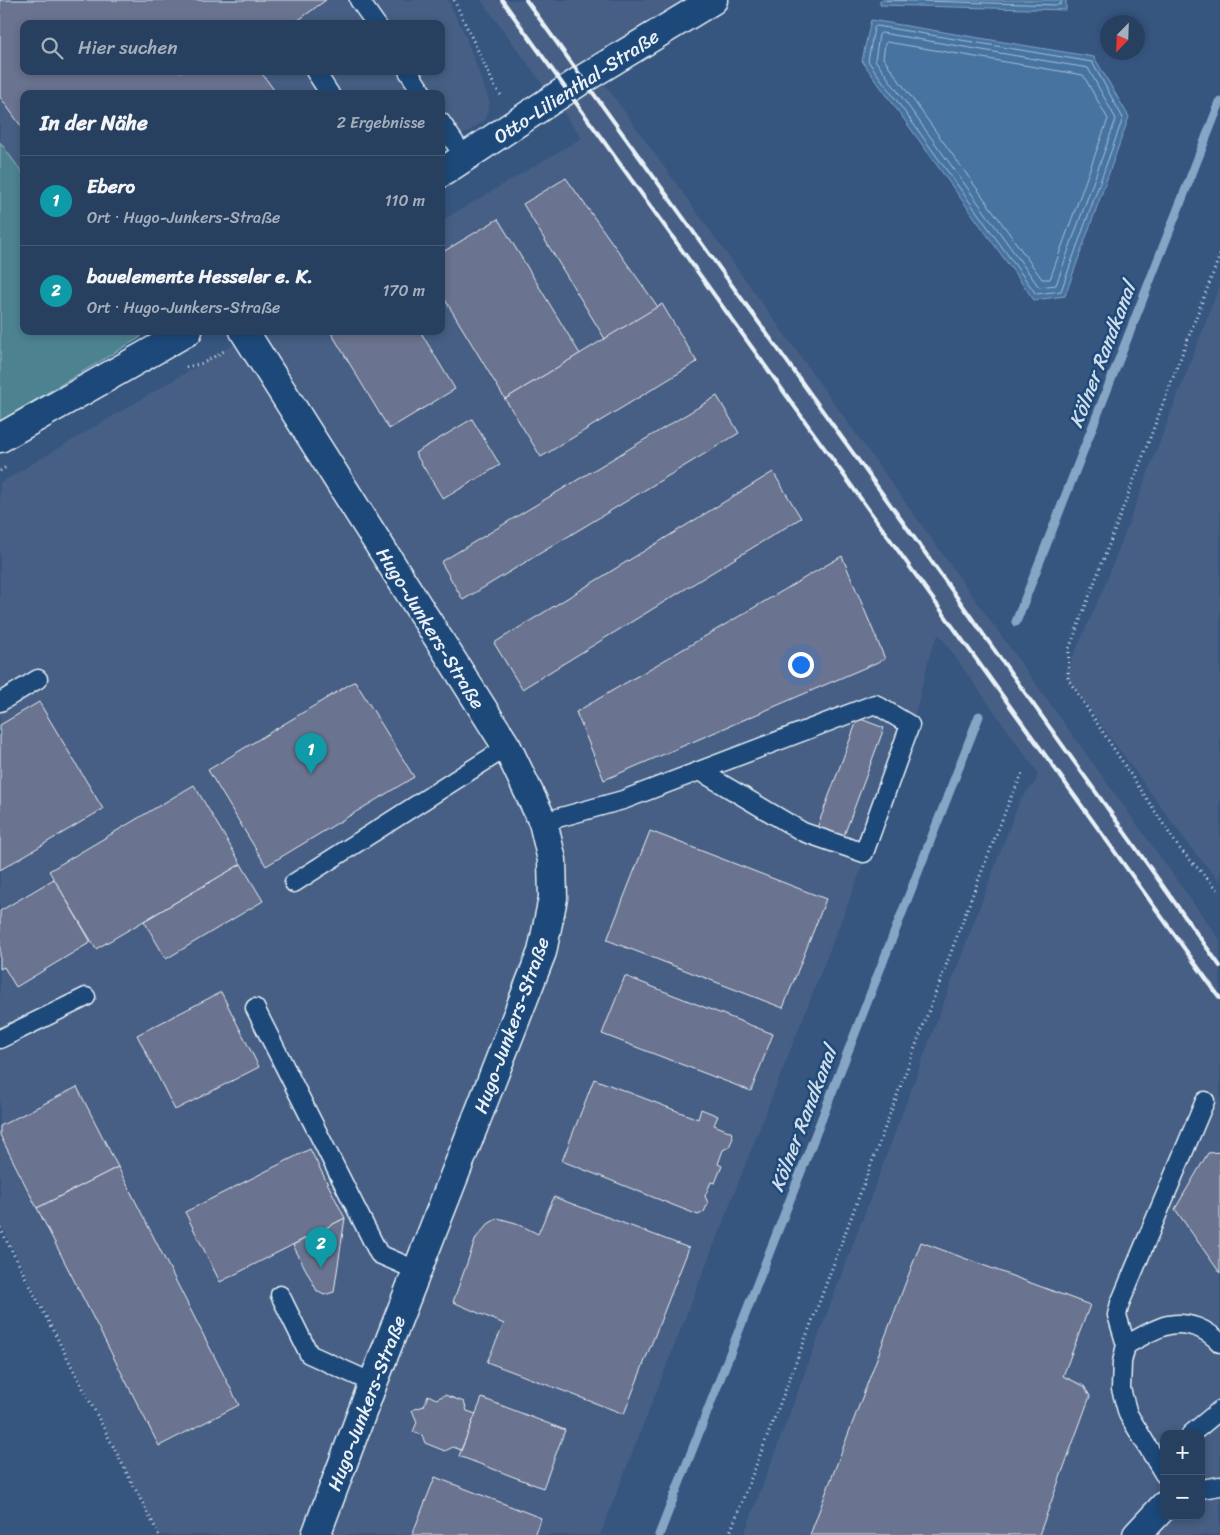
<!DOCTYPE html>
<html lang="de">
<meta charset="utf-8">
<style>
body{margin:0;font-family:Sriracha,sans-serif;background:#304766;color:#f1f3f6}
.controls{position:absolute;right:15px;bottom:15px;display:grid;overflow:hidden;border-radius:10px;box-shadow:0 2px 8px #0003}
.controls button{width:45px;height:45px;display:grid;place-items:center;padding:0;border:0;border-bottom:1px solid #445975;background:#284060;color:#f1f3f6;font:25px sans-serif}
.compass{position:absolute;left:1100px;top:15px;width:45px;height:45px;border-radius:50%;background:#284060;box-shadow:0 2px 8px #0003;rotate:203deg}
.you{position:absolute;left:800px;top:664px;width:18px;height:18px;margin:-12px;border:4px solid #fff;border-radius:50%;background:#1a73e8;box-shadow:0 0 0 8px #1a73e833}
.badge{display:grid;place-items:center;width:32px;height:32px;border-radius:50%;background:#ff9aa2;color:#fff;font-size:16px;font-weight:700}
.pin{position:absolute;translate:-50% -41px;filter:drop-shadow(0 1px 2px #0008)}
.pin::after{content:'';position:absolute;top:26px;width:18px;height:15px;background:inherit;clip-path:polygon(0 0,100% 0,50% 100%)}
.list{margin:0;padding:0;list-style:none}
h2{display:flex;justify-content:space-between;align-items:center;height:65px;margin:0;padding:0 20px;font-size:21px}
h2 small{font-size:16px;font-weight:400;color:#a5afbd}
.list li{display:grid;grid-template-columns:32px 1fr auto;gap:15px;align-items:center;box-sizing:border-box;height:90px;padding:0 20px;border-top:1px solid #445975}
.list b{display:block;font-size:19px;white-space:nowrap}
.list p{margin:0;font-size:16px;white-space:nowrap;color:#a5afbd}
.list em{font-size:16px;font-style:normal;color:#a5afbd}
.icon{flex:none;width:28px;height:28px;fill:none;stroke:currentColor;stroke-width:2;stroke-linecap:round;stroke-linejoin:round}
.map{position:relative;flex:none;width:1220px;height:1535px;overflow:hidden}
.search{position:absolute;background:#284060;box-shadow:0 2px 8px #0003;left:20px;top:20px;width:425px;height:55px;display:flex;align-items:center;gap:12px;box-sizing:border-box;padding:0 18px;border-radius:10px;color:#a5afbd;font-size:19px}
.panel{position:absolute;background:#284060;box-shadow:0 2px 8px #0003;left:20px;top:90px;width:425px;height:245px;border-radius:10px}
.map>svg:first-child{display:block}
</style>
<div class="map">
<svg width="1220" height="1535" viewBox="0 0 1220 1535">
<rect width="100%" height="100%" fill="#365680"/>
<filter id="ink" filterUnits="userSpaceOnUse"><feTurbulence type="fractalNoise" baseFrequency=".02" numOctaves="2"/><feDisplacementMap in="SourceGraphic" scale="10" xChannelSelector="R" yChannelSelector="G"/><feConvolveMatrix kernelMatrix="1 2 1 2 8 2 1 2 1" color-interpolation-filters="sRGB"/></filter>
<g filter="url(#ink)">
<g fill="#465f84" fill-rule="evenodd">
<path d="M0 0H448L465 35 490 103 484 121 441 149V94H24V175L0 142ZM24 24H441V71H24Z"/>
<path d="M481 0H694L588 61 1220 940V1535H744L1019 802 1036 781 1038 773 939 634 931 650 903 763 600 1535H159L0 1223V483L256 331H441V221L582 138ZM1164 1434H1201V1516H1164Z"/>
<path d="M1220 285V881L1194 852 1066 677 1067 675 1065 674 1103 590Z"/>
</g>
<path fill="#4d8391" stroke="#9abac4" d="M0 142 24 175V331H137L141 337 0 421Z"/>
<g fill="#4673a1" stroke="#87a5c4">
<path d="M880 0H1066V10L880 5Z"/>
<path d="M871 20 1094 57 1129 117 1065 296 1034 300 862 61Z"/>
</g>
<g fill="none" stroke-linecap="round" stroke-linejoin="round">
<g stroke="#a7bfd5" stroke-width="1">
<path d="M886 0 1058 5 1061 4V0"/>
<path d="M877 26 1092 62 1123 118 1061 291 1036 294 868 61 874 28Z"/>
<path d="M882 33 1088 68 1116 119 1056 285 1039 287 875 60 879 35Z"/>
<path d="M887 42 1083 75 1108 119 1050 279H1042L883 58 885 44Z"/>
</g>
<g stroke="#87a5c4" stroke-width="9">
<path d="M1016 622 1220 102"/>
<path d="M659 1535 979 716"/>
</g>
</g>
<g fill="#6b738f" stroke="#e8f1f8">
<path d="M0 0H326L293 24H24V71H260L277 94H24V130L0 97Z"/>
<path d="M566 178 658 307 605 339 523 204Z"/>
<path d="M498 219 580 354 505 399 441 293V253Z"/>
<path d="M662 304 697 362 541 457 505 399Z"/>
<path d="M330 331H420L455 389 389 429Z"/>
<path d="M717 396 739 433 463 600 441 562Z"/>
<path d="M472 419 500 465 443 499 415 453Z"/>
<path d="M773 472 801 518 522 689 494 643Z"/>
<path d="M842 556 885 659 604 780 576 712Z"/>
<path d="M355 681 414 777 266 866 208 770Z"/>
<path d="M39 702 103 809 0 870V725Z"/>
<path d="M858 718 884 728 843 838 817 828Z"/>
<path d="M194 785 241 864 96 949 49 871Z"/>
<path d="M650 831 826 899 783 1008 607 940Z"/>
<path d="M241 864 263 901 166 959 144 921Z"/>
<path d="M54 879 91 942 16 987 4 967 0 969V911Z"/>
<path d="M625 976 773 1034 751 1091 602 1034Z"/>
<path d="M221 992 259 1067 175 1110 137 1035Z"/>
<path d="M594 1079 698 1119 701 1109 718 1116 714 1125 731 1132 733 1138 729 1147 723 1150 718 1164 722 1166 715 1183 711 1182 705 1196 708 1203 704 1212 698 1215 562 1161Z"/>
<path d="M77 1087 118 1167 37 1208 0 1135V1126Z"/>
<path d="M310 1149 345 1218 220 1282 185 1212Z"/>
<path d="M1220 1152V1273L1175 1209 1208 1153Z"/>
<path d="M118 1167 239 1405 159 1446 37 1208Z"/>
<path d="M554 1197 689 1248 624 1414 487 1362 504 1324 453 1302 476 1238 488 1224 498 1218 516 1223 538 1234Z"/>
<path d="M345 1218 334 1292 324 1295 317 1291 293 1245Z"/>
<path d="M921 1242 1090 1305 1063 1376 1084 1386 1090 1396 1039 1535H810Z"/>
<path d="M428 1395 436 1399 445 1395 464 1402 467 1411 476 1414 461 1450 453 1447 445 1451 425 1443 422 1435 413 1432 417 1422 412 1410 424 1406Z"/>
<path d="M482 1398 565 1430 543 1488 459 1456Z"/>
<path d="M435 1477 541 1518 534 1535H412Z"/>
</g>
<g fill="none" stroke-linecap="round" stroke-linejoin="round">
<g stroke="#e8f1f8" stroke-width="21">
<g id="service">
<path d="M359 0 376 24"/>
<path d="M315 71 330 94"/>
<path d="M408 71 423 94"/>
<path d="M441 122 465 158"/>
<path d="M0 702 38 679"/>
<path d="M543 822 623 800 875 704 910 725 864 853 803 832 700 771"/>
<path d="M294 883 507 747"/>
<path d="M255 1008 379 1254 418 1271"/>
<path d="M0 1039 86 997"/>
<path d="M280 1295 309 1354 373 1383"/>
<path d="M1126 1345C1138 1339 1156 1327 1169 1325 1188 1321 1207 1329 1220 1343"/>
<path d="M1191 1434 1220 1410"/>
<path d="M1164 1474 1128 1414 1121 1389 1122 1362 1126 1345 1117 1315 1120 1303 1205 1101"/>
<path d="M1201 1489 1220 1486"/>
</g>
</g>
<g stroke="#e8f1f8" stroke-width="31">
<g id="minor">
<path d="M441 173 583 79 713 0"/>
<path d="M244 331 507 747 543 822 552 860 553 898 542 952 373 1383 316 1535"/>
<path d="M0 438 188 331"/>
<path d="M1137 1535 1164 1506"/>
</g>
</g>
<g stroke="#e8f1f8" stroke-width="3" stroke-dasharray="1 4" stroke-linecap="butt">
<path d="M454 0 495 87 503 98"/>
<path d="M1220 255 1069 649 1068 679 1179 848 1220 892"/>
<path d="M186 367 203 363 224 351"/>
<path d="M0 471 6 467"/>
<path d="M0 1228 159 1535"/>
<path d="M729 1535 814 1316 971 899 1011 797 1023 773"/>
</g>
<use href="#service" stroke="#1f4a7a" stroke-width="18"/>
<use href="#minor" stroke="#1f4a7a" stroke-width="28"/>
<g stroke="#e8f1f8" stroke-width="4">
<path d="M502 0 1220 998"/>
<path d="M526 0 931 561 1220 966"/>
</g>
</g>
</g>
<g text-anchor="middle" stroke-width="5" stroke-linejoin="round" paint-order="stroke">
<g font-size="19" fill="#e8f1f8" stroke="#1f4a7a">
<text transform="translate(576 86) rotate(-33)" y="7">Otto-Lilienthal-Straße</text>
<text transform="translate(431 628) rotate(58)" y="7">Hugo-Junkers-Straße</text>
<text transform="translate(511 1025) rotate(-70)" y="7">Hugo-Junkers-Straße</text>
<text transform="translate(366 1403) rotate(-69)" y="7">Hugo-Junkers-Straße</text>
</g>
<g font-size="20" font-style="italic" fill="#d0deeb" stroke="#1f4a7a">
<text transform="translate(1102 355) rotate(-69)" y="7">Kölner Randkanal</text>
<text transform="translate(803 1119) rotate(-69)" y="7">Kölner Randkanal</text>
</g>
</g>
</svg>
<div class="controls">
<button>+</button>
<button>−</button>
</div>
<svg class="compass" viewBox="-18 -18 36 36"><path d="M0-13l5 13h-10z" fill="#e53935"/><path d="M0 13l5-13h-10z" fill="#a5afbd"/></svg>
<div class="you"></div>
<div class="pin badge" style="left:311px;top:774px;background:#0f9aa8">1</div>
<div class="pin badge" style="left:321px;top:1268px;background:#0f9aa8">2</div>
<div class="search"><svg class="icon" aria-label="search" viewBox="0 0 24 24"><circle cx="10" cy="10" r="6"/><path d="M15 15l6 6"/></svg>Hier suchen</div>
<section class="panel">
<h2>In der Nähe<small>2 Ergebnisse</small></h2>
<ul class="list">
<li><span class="badge" style="background:#0f9aa8">1</span><div><b>Ebero</b><p>Ort · Hugo-Junkers-Straße</p></div><em>110 m</em></li>
<li><span class="badge" style="background:#0f9aa8">2</span><div><b>bauelemente Hesseler e. K.</b><p>Ort · Hugo-Junkers-Straße</p></div><em>170 m</em></li>
</ul>
</section>
</div>
